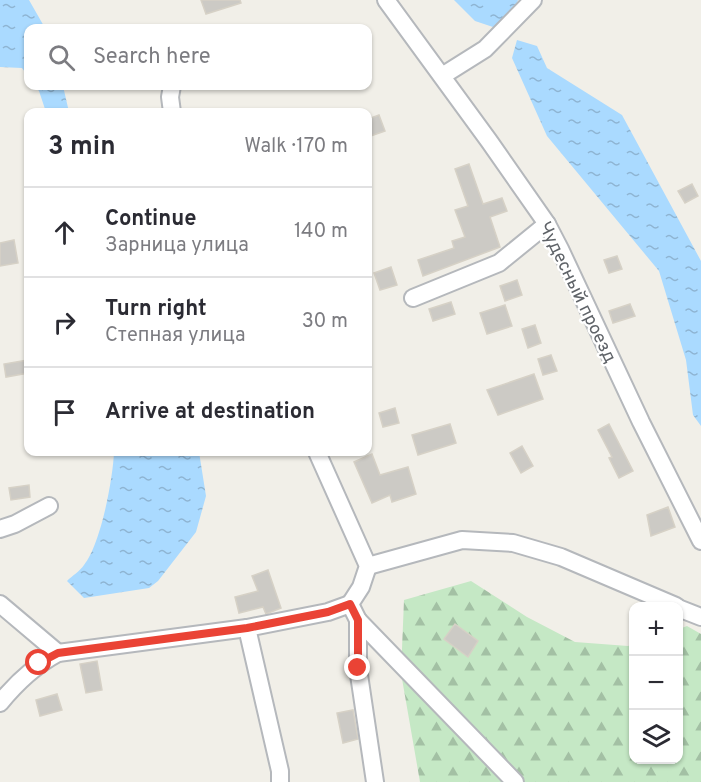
<!DOCTYPE html>
<meta charset="utf-8">
<style>
body{margin:0;font-family:Overpass,sans-serif;background:#f7f7f7;color:#2b2b33}
.controls{position:absolute;right:18px;bottom:18px;display:grid;overflow:hidden;border-radius:12px;box-shadow:0 2px 4px #0004}
.controls button{width:54px;height:54px;display:grid;place-items:center;padding:0;border:0;border-bottom:2px solid #e1e1e2;background:#fff;color:#2b2b33;font:30px sans-serif}
.stop{position:absolute;width:18px;height:18px;margin:-14px;border:4px solid #ea4335;border-radius:50%;background:#fff}
.stop.end{background:#ea4335;border-color:#fff;box-shadow:0 2px 6px #0008}
.list{margin:0;padding:0;list-style:none}
h2{display:flex;justify-content:space-between;align-items:center;height:78px;margin:0;padding:0 24px;font-size:26px}
h2 small{font-size:20px;font-weight:400;color:#7c7c81}
.list li{display:grid;grid-template-columns:39px 1fr auto;gap:18px;align-items:center;box-sizing:border-box;height:90px;padding:0 24px;border-top:2px solid #e1e1e2}
.list b{display:block;font-size:22px;white-space:nowrap}
.list p{margin:0;font-size:20px;white-space:nowrap;color:#7c7c81}
.list em{font-size:20px;font-style:normal;color:#7c7c81}
.icon{flex:none;width:33px;height:33px;fill:none;stroke:currentColor;stroke-width:2;stroke-linecap:round;stroke-linejoin:round}
.map{position:relative;flex:none;width:701px;height:782px;overflow:hidden}
.search{position:absolute;background:#fff;box-shadow:0 2px 4px #0004;left:24px;top:24px;width:348px;height:66px;display:flex;align-items:center;gap:15px;box-sizing:border-box;padding:0 21px;border-radius:12px;color:#7c7c81;font-size:22px}
.panel{position:absolute;background:#fff;box-shadow:0 2px 4px #0004;left:24px;top:108px;width:348px;height:348px;border-radius:12px}
.map>svg:first-child{display:block}
</style>
<div class="map">
<svg width="701" height="782" viewBox="0 0 701 782">
<defs>
<pattern id="forest-firs" width="22" height="20" patternUnits="userSpaceOnUse" patternTransform="scale(1.5)"><rect width="22" height="20" fill="#c5e8c5"/><path d="M5 1l3.5 6h-7zM16 11l3.5 6h-7z" fill="#a3c0a4"/></pattern>
<pattern id="water-ripples" width="26" height="14" patternUnits="userSpaceOnUse" patternTransform="scale(1.5)"><rect width="26" height="14" fill="#aadaff"/><path d="M2 4q2-2 4 0t4 0M15 11q2-2 4 0t4 0" fill="none" stroke="#8eb4d2"/></pattern>
</defs>
<rect width="100%" height="100%" fill="#f1efe8"/>
<path fill="url(#forest-firs)" d="M471 581 527 617 575 642 628 646 633 644 634 760H678L679 629 687 626 701 634V782H420L401 673 404 600Z"/>
<g fill="url(#water-ripples)">
<path d="M0 0H29L45 28H28V76L22 68 0 67Z"/>
<path d="M454 0H518L510 23 502 30 475 21Z"/>
<path d="M517 40 537 46 547 68 622 115 701 261V426L693 415 686 360 659 271 547 136 512 58Z"/>
<path d="M35 86H63L69 112H46L39 91Z"/>
<path d="M114 452H199L206 496 196 532 158 581 149 588 84 598 67 581C72 576 80 571 84 565 101 544 113 478 114 452Z"/>
</g>
<g fill="#cccac5" stroke="#d6d1c6" stroke-width="1.5">
<path d="M201 0H240L241 3 206 14Z"/>
<path d="M379 115 385 131 368 137V119Z"/>
<path d="M469 164 483 204 502 198 507 211 490 217 500 247 423 276 418 260 454 248 452 241 465 237 455 210 468 206 455 169Z"/>
<path d="M692 184 698 196 685 203 678 191Z"/>
<path d="M14 240 18 263 0 266V243Z"/>
<path d="M617 256 622 269 609 273 604 260Z"/>
<path d="M391 267 397 285 380 290 374 273Z"/>
<path d="M517 280 522 295 505 301 500 286Z"/>
<path d="M451 302 455 314 433 321 429 309Z"/>
<path d="M630 304 635 316 613 323 609 311Z"/>
<path d="M505 305 512 326 487 334 480 313Z"/>
<path d="M535 325 541 343 528 348 522 329Z"/>
<path d="M551 355 557 371 543 375 538 359Z"/>
<path d="M28 360V373L6 377 4 364Z"/>
<path d="M534 374 543 399 498 415 487 390Z"/>
<path d="M395 408 399 423 383 427 379 413Z"/>
<path d="M450 424 456 443 418 455 412 435Z"/>
<path d="M609 424 633 471 619 478 609 458 612 457 598 430Z"/>
<path d="M522 446 533 466 521 473 510 453Z"/>
<path d="M372 454 380 475 408 467 416 494 392 502 390 495 372 503 354 462Z"/>
<path d="M29 485 30 497 11 500 9 488Z"/>
<path d="M668 507 675 527 651 536 647 515Z"/>
<path d="M268 570 281 608 266 614 263 607 239 613 235 597 258 591 252 576Z"/>
<path d="M455 624 478 641 468 657 444 639Z"/>
<path d="M97 661 102 690 86 693 80 664Z"/>
<path d="M57 694 62 710 40 716 36 700Z"/>
<path d="M353 710 358 739 343 743 337 713Z"/>
</g>
<g fill="none" stroke-linecap="round" stroke-linejoin="round">
<g stroke="#b5b8bc" stroke-width="20">
<g id="minor">
<path d="M386 0 489 141 547 224 560 249 641 422 701 541"/>
<path d="M442 76 485 49 533 0"/>
<path d="M172 112 170 97 172 86"/>
<path d="M413 298 499 263 547 224"/>
<path d="M317 452 368 566 361 587 350 604 358 620V668L375 782"/>
<path d="M0 529 15 524 49 506"/>
<path d="M368 566 462 540 513 543 561 557 676 606"/>
<path d="M0 604 58 653"/>
<path d="M678 608 701 617"/>
<path d="M358 620 515 782"/>
<path d="M247 628 280 771V782"/>
<path d="M0 703C17 682 34 666 58 653L247 628 328 612 350 604"/>
</g>
</g>
<use href="#minor" stroke="#fff" stroke-width="16"/>
</g>
<g fill="none" stroke-linecap="round" stroke-linejoin="round">
<path stroke="#ea4335" stroke-width="8" d="M39 663 58 653 247 628 328 612 350 604 358 620V668"/>
</g>
<g text-anchor="middle" stroke-width="4.5" stroke-linejoin="round" paint-order="stroke">
<g font-size="18" fill="#5f6368" stroke="#fff">
<text transform="translate(578 292) rotate(64)" y="6">Чудесный проезд</text>
</g>
</g>
</svg>
<div class="controls">
<button>+</button>
<button>−</button>
<button><svg class="icon" aria-label="layers" viewBox="0 0 24 24"><path d="M12 4l9 5-9 5-9-5zM3 14l9 5 9-5"/></svg></button>
</div>
<div class="stop" style="left:39px;top:663px"></div>
<div class="stop end" style="left:358px;top:668px"></div>
<div class="search"><svg class="icon" aria-label="search" viewBox="0 0 24 24"><circle cx="10" cy="10" r="6"/><path d="M15 15l6 6"/></svg>Search here</div>
<section class="panel">
<h2>3 min<small>Walk · 170 m</small></h2>
<ul class="list">
<li><svg class="icon" aria-label="ahead" viewBox="0 0 24 24"><path d="M12 20V5M6 11l6-6 6 6"/></svg><div><b>Continue</b><p>Зарница улица</p></div><em>140 m</em></li>
<li><svg class="icon" aria-label="right" viewBox="0 0 24 24"><path d="M7 20v-9h11M14 6l5 5-5 5"/></svg><div><b>Turn right</b><p>Степная улица</p></div><em>30 m</em></li>
<li><svg class="icon" aria-label="arrive" viewBox="0 0 24 24"><path d="M6 21V4h12l-3 4 3 4H6"/></svg><div><b>Arrive at destination</b></div></li>
</ul>
</section>
</div>
